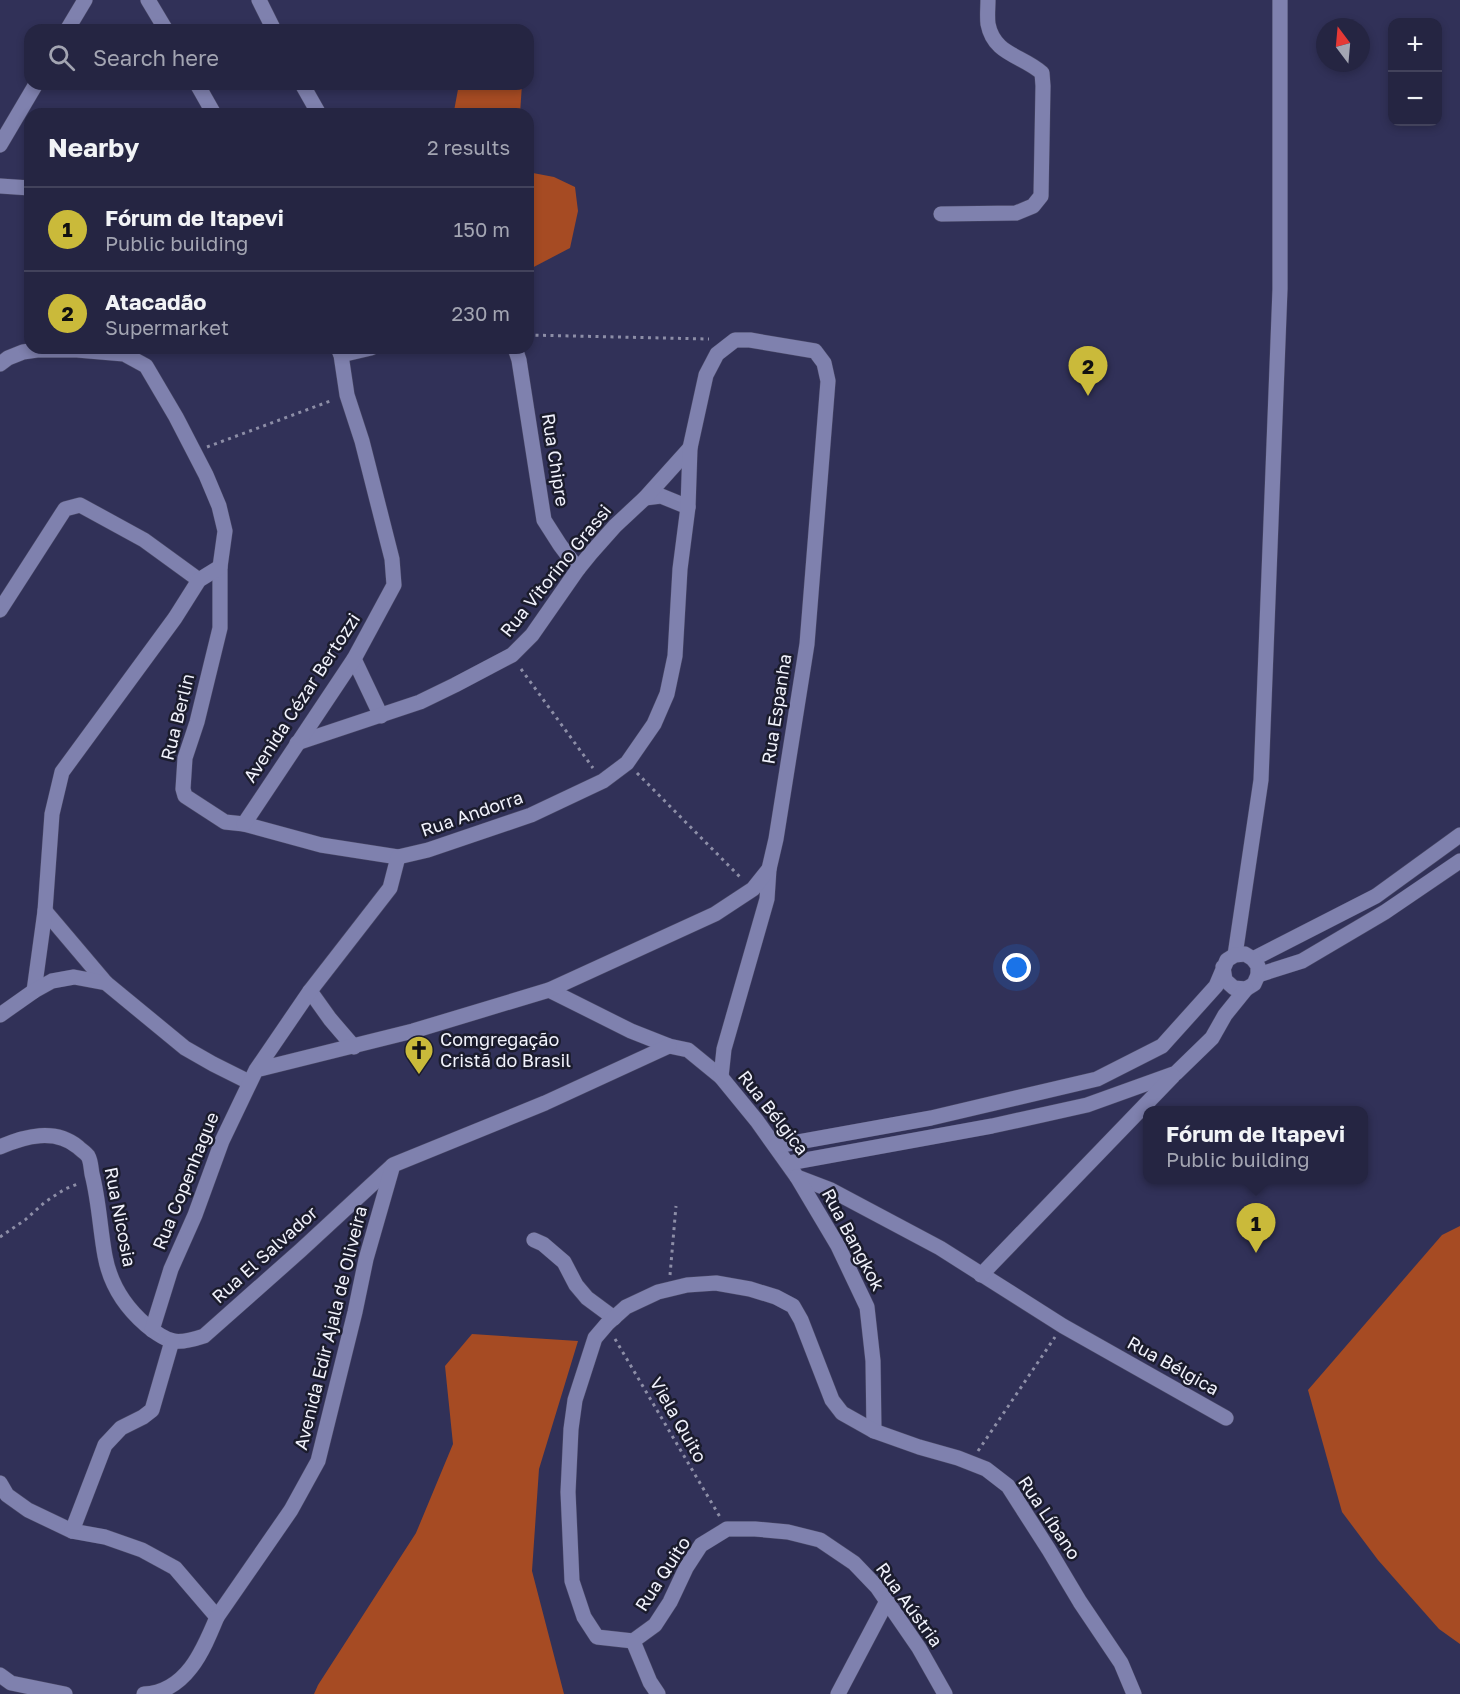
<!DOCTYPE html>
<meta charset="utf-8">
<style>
body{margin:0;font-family:"Golos Text",sans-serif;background:#2d2d49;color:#f1f3f6}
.controls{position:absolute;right:18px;top:18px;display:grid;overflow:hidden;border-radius:12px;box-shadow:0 3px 9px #0003}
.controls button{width:54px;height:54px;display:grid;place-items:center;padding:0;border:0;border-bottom:2px solid #42425b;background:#252542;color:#f1f3f6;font:30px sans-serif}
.compass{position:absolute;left:1316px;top:18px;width:54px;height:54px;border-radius:50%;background:#252542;box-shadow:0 3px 9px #0003;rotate:344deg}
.you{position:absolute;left:1017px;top:968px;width:21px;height:21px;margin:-15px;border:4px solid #fff;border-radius:50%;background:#1a73e8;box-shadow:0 0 0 9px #1a73e833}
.badge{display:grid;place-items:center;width:39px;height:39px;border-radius:50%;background:#caba3a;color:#111;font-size:20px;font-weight:700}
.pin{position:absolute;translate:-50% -50px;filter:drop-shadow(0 2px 3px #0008)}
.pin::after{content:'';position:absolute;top:32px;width:21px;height:18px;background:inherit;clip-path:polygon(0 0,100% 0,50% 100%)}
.popup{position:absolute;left:1143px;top:1106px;width:225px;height:78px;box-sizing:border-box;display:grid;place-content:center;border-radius:12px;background:#252542;filter:drop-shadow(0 2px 4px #0005);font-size:20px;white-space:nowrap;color:#a3a5b2}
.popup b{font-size:22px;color:#f1f3f6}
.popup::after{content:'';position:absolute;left:50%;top:100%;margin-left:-12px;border:12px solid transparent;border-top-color:#252542}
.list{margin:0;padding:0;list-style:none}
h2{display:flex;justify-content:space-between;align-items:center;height:78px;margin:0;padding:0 24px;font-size:26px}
h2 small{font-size:20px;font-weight:400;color:#a3a5b2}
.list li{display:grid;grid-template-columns:39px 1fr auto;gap:18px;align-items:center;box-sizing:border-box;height:84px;padding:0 24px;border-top:2px solid #42425b}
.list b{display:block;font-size:22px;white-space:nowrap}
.list p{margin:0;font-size:20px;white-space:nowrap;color:#a3a5b2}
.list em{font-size:20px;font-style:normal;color:#a3a5b2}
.icon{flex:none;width:33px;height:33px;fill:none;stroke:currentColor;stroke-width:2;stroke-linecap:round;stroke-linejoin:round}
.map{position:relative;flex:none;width:1460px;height:1694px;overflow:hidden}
.search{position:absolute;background:#252542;box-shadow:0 3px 9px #0003;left:24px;top:24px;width:510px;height:66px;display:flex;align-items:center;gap:15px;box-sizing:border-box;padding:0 21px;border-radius:18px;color:#a3a5b2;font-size:22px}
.panel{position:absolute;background:#252542;box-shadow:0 3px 9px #0003;left:24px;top:108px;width:510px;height:246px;border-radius:18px}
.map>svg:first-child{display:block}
</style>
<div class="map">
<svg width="1460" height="1694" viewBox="0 0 1460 1694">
<rect width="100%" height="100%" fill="#313158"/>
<g fill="#a64b23">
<path d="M459 84H522L520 114H449L454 111Z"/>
<path d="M528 170 533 173 554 177 575 187 578 211 570 248 528 270Z"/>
<path d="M1460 1226V1644L1439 1629 1378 1560 1342 1512 1308 1390 1442 1235Z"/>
<path d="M472 1334 578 1341 539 1469 532 1571 564 1694H314L318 1685 416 1533 453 1444 445 1366Z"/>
</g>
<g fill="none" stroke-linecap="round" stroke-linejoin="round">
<g stroke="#494866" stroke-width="16">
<g id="minor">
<path d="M148 0 166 30"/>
<path d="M259 0 274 30"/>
<path d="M67 30 85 0"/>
<path d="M197 84 214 114"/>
<path d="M302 84 319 114"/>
<path d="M0 145 36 84"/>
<path d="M0 186 30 188"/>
<path d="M941 214 1016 213 1033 206 1041 196 1043 86 1042 73C1022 55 994 55 988 24 987 16 988 7 988 0"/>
<path d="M515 348 519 360 544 520 560 545 578 569"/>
<path d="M341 355 371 348"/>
<path d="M0 364 8 358 23 352 37 350H77L124 354 146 366 176 417 206 475 219 506 225 531 220 567V628L197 722 185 758 183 789 185 796 225 822 244 824 321 845 398 857"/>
<path d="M645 498 661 496 688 507"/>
<path d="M0 610 65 509 80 505 144 540 199 580"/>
<path d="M354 659 381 716"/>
<path d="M297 743 420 702 455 685 512 655 532 635 578 569 591 553 615 526 645 498 690 448"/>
<path d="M244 824 354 659 394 585 392 559 362 441 347 395 341 355 338 348"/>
<path d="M45 911 106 983"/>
<path d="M1235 955 1261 780 1280 289V0"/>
<path d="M1253 959 1376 896 1460 835"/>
<path d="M1258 975 1302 961 1385 912 1460 861"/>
<path d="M549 990 631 1031 669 1046 688 1050 721 1077 757 1121 797 1177 831 1190 940 1248 1063 1326 1226 1418"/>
<path d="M34 991 45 911 52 814 62 772 175 618 199 580 220 567"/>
<path d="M310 991 330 1019 354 1047"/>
<path d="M0 1015 34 991 52 981 74 977 106 983 185 1048 213 1064 249 1082"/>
<path d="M721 1077 724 1049 767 899 769 869"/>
<path d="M776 1146 931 1118 1097 1079 1162 1046 1216 986 1227 960 1235 955 1245 954 1253 959 1258 966V975L1254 984 1246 989 1234 988 1225 980 1223 967"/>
<path d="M0 1147C25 1136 55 1128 78 1147 81 1150 86 1153 88 1156 91 1161 91 1169 92 1174 99 1201 100 1229 105 1256 110 1283 125 1307 146 1325 169 1344 177 1345 204 1336L301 1250 392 1166"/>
<path d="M789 1163 992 1126 1087 1105 1176 1073 1212 1038 1225 1015 1246 989"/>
<path d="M797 1177 838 1246 867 1307 873 1361 874 1431"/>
<path d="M534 1240 543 1244 564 1262 576 1285 587 1298 614 1318"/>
<path d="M981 1275 1173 1076"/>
<path d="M152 1330 171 1269 195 1215 222 1141 256 1070 310 991 390 888 398 857 428 850 531 815 603 781 627 763 654 724 667 694 675 656 680 569 688 507 690 448 706 375 717 354 735 340H750L815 351 824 363 828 381 807 644 776 839 769 869 753 889 715 914 549 990 413 1031 256 1070"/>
<path d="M0 1483 7 1495 28 1510 72 1531 105 1537 142 1550 175 1568 217 1617 291 1510 318 1461 355 1312 366 1259 393 1165 545 1103 669 1046"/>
<path d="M72 1531 105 1445 121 1428 143 1417 152 1410 172 1341"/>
<path d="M633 1641 597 1637 584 1617 572 1581 568 1492 571 1429 575 1400 595 1338 607 1324 626 1307 658 1292 687 1285 716 1283 750 1289 776 1297 793 1306 801 1320 832 1400 842 1413 874 1431 919 1447 958 1458 986 1469 1008 1486 1049 1550 1080 1602 1121 1663 1134 1694"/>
<path d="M633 1641 655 1625 670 1602 686 1568 701 1545 727 1529H755L788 1532 820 1540 854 1563 877 1587 919 1648 945 1694"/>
<path d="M633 1641 650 1682 658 1694"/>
<path d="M0 1675 11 1683 65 1694"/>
<path d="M144 1694C186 1692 203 1651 217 1617"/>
<path d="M838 1694 887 1601"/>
</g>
</g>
<g stroke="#8d8ea7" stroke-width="3" stroke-dasharray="3 4.5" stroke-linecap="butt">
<path d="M528 335 709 339"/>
<path d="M207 447 333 400"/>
<path d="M521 669 593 768"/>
<path d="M637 773 742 879"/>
<path d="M0 1237 25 1220 45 1202 65 1189 80 1183"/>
<path d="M670 1275 676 1206"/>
<path d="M615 1339 720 1517"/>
<path d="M978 1451 1055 1337"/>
</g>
<use href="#minor" stroke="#7f81ae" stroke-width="15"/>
</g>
<defs>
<g id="church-pin" transform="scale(1.5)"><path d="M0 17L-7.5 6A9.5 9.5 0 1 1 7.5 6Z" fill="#caba3a" stroke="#1b1c2d"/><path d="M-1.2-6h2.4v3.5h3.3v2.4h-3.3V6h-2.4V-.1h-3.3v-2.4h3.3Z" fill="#111"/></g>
</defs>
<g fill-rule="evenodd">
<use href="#church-pin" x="419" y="1050"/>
</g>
<g text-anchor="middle" stroke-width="5" stroke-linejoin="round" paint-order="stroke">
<g font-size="18" fill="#f1f2fc" stroke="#1b1c2d">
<text transform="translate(555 460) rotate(81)" y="6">Rua Chipre</text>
<text transform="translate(556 571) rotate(-51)" y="6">Rua Vitorino Grassi</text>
<text transform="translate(302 698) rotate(-57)" y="6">Avenida Cézar Bertozzi</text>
<text transform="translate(777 709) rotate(-81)" y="6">Rua Espanha</text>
<text transform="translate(178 717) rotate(-76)" y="6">Rua Berlin</text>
<text transform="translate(472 814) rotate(-19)" y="6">Rua Andorra</text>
<text transform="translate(773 1113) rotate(52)" y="6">Rua Bélgica</text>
<text transform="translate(186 1181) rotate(-68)" y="6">Rua Copenhague</text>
<text transform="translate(120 1217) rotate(79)" y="6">Rua Nicosia</text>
<text transform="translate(853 1240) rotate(62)" y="6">Rua Bangkok</text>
<text transform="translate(265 1255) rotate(-42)" y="6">Rua El Salvador</text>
<text transform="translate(331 1328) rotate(-76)" y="6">Avenida Edir Ajala de Oliveira</text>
<text transform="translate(1173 1366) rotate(29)" y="6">Rua Bélgica</text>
<text transform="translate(678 1420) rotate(60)" y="6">Viela Quito</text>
<text transform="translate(1049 1518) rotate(56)" y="6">Rua Líbano</text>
<text transform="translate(663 1574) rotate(-57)" y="6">Rua Quito</text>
<text transform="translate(909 1605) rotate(54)" y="6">Rua Aústria</text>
</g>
<g font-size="18" fill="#f1f2fc" stroke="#1b1c2d" text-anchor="start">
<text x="440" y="1046">Comgregação<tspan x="440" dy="21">Cristã do Brasil</tspan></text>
</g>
</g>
</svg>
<div class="controls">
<button>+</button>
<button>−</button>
</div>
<svg class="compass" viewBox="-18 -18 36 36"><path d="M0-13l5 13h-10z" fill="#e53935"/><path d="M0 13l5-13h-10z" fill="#a3a5b2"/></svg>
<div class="you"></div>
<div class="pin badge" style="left:1256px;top:1253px">1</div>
<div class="popup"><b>Fórum de Itapevi</b>Public building</div>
<div class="pin badge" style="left:1088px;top:396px">2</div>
<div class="search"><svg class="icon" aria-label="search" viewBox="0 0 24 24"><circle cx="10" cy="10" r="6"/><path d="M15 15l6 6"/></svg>Search here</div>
<section class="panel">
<h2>Nearby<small>2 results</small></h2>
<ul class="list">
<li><span class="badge">1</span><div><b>Fórum de Itapevi</b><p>Public building</p></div><em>150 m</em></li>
<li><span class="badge">2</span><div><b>Atacadão</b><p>Supermarket</p></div><em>230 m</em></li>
</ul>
</section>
</div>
